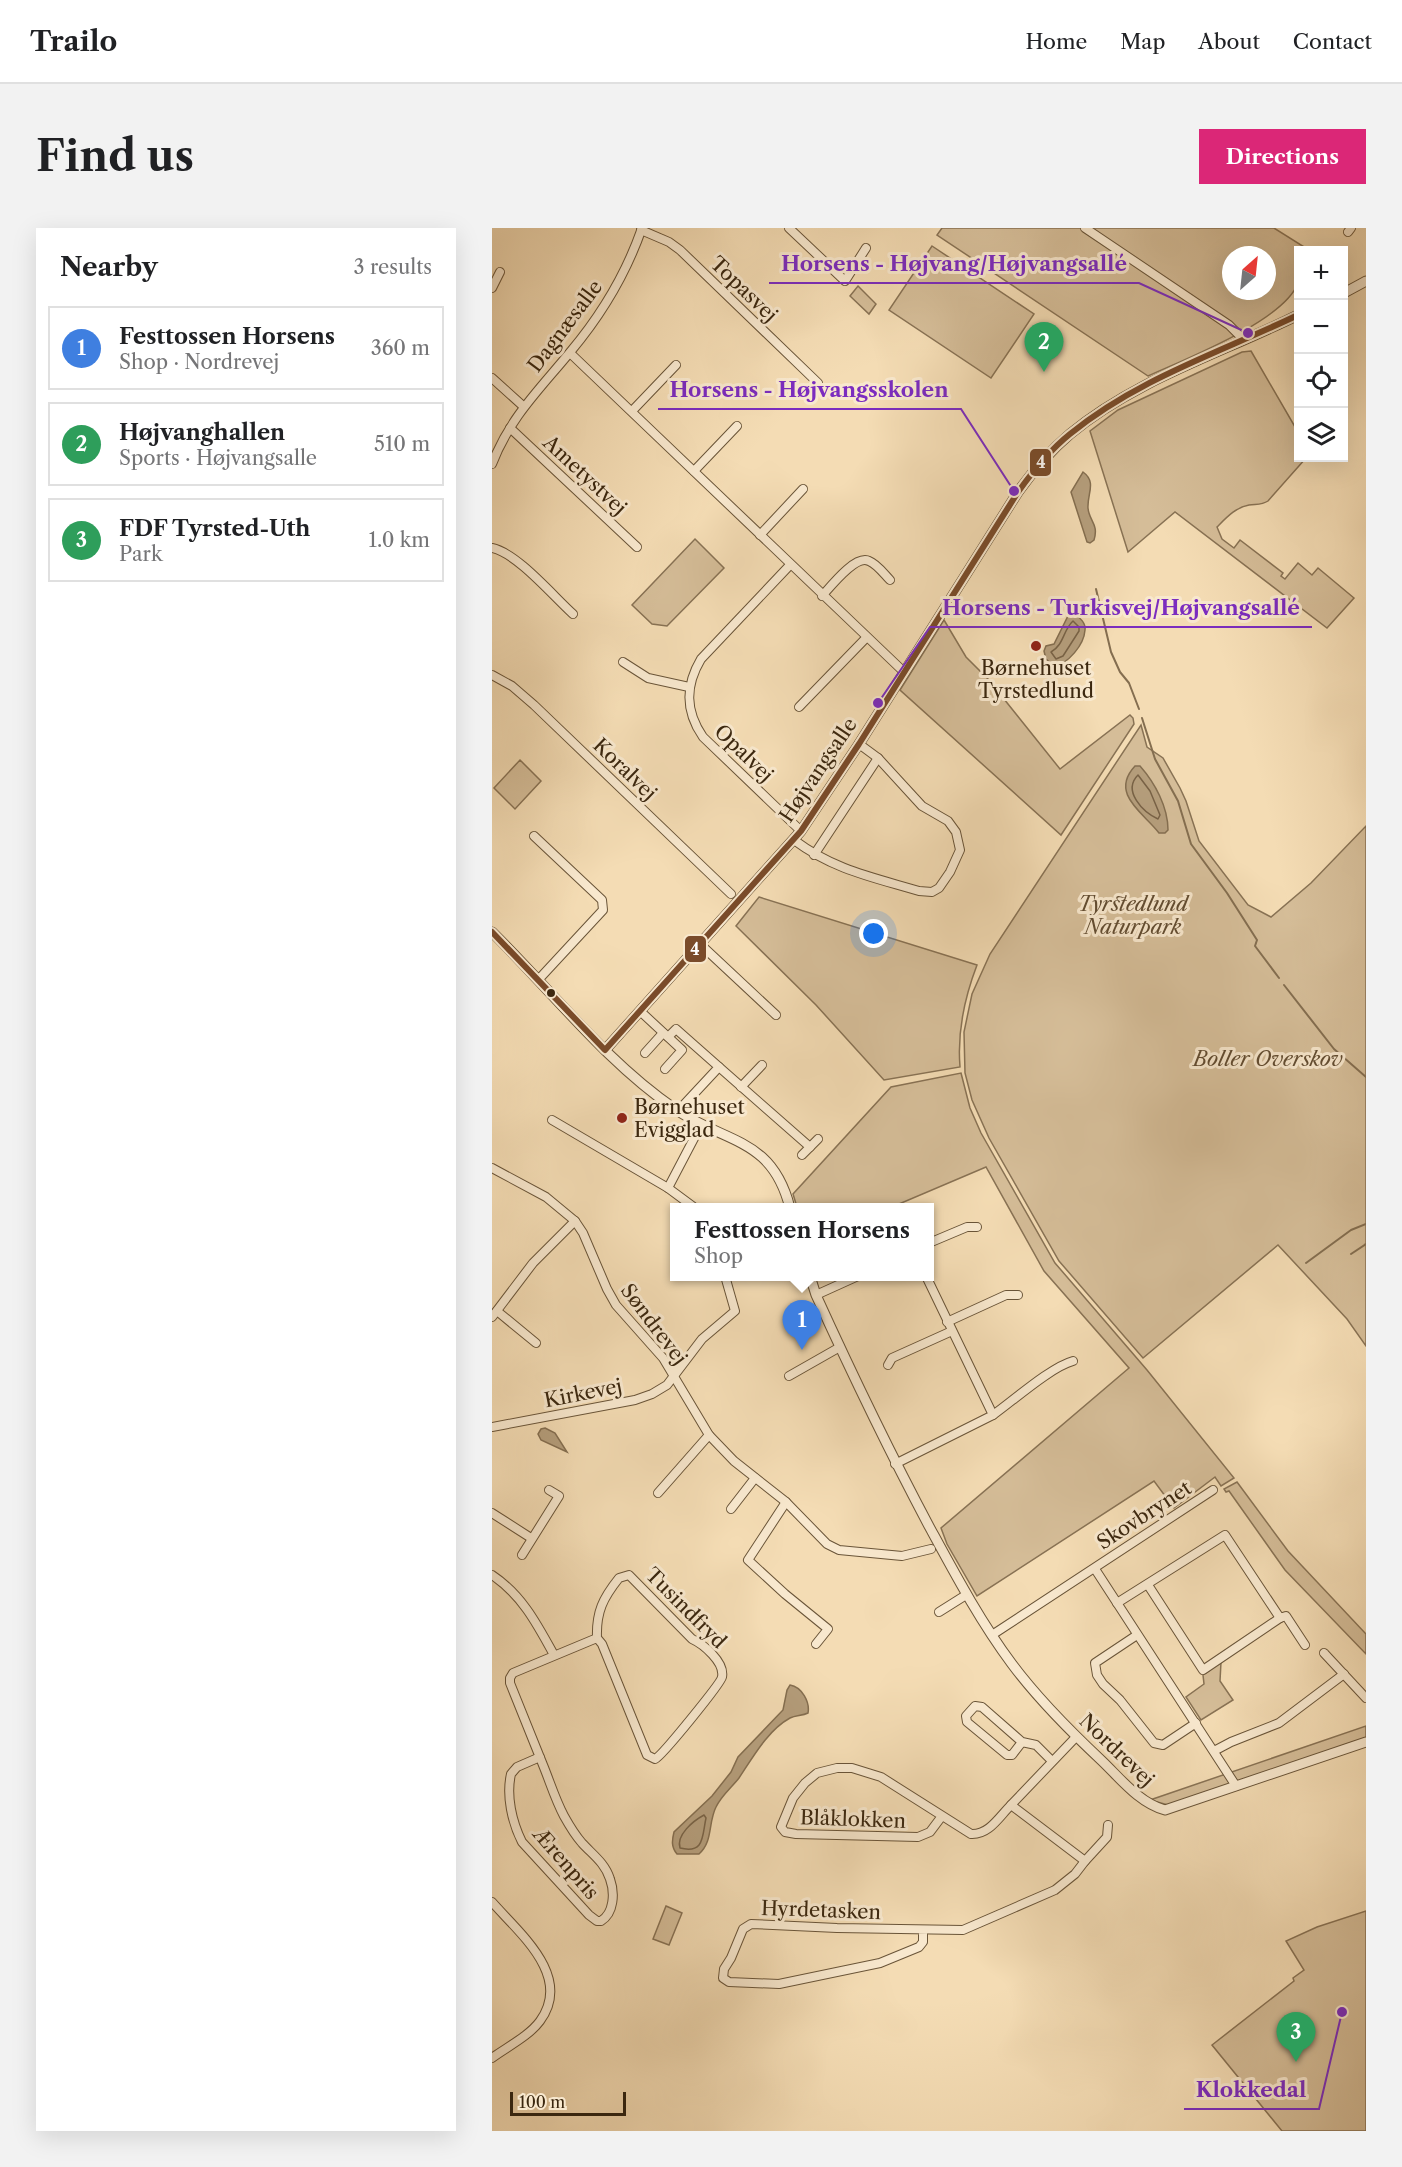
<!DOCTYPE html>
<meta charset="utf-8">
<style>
body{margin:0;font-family:"Libre Caslon Text",serif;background:#f2f2f2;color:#202124}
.controls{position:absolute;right:18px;top:18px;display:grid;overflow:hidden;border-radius:0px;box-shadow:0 6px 24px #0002}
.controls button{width:54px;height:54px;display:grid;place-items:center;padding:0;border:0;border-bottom:2px solid #e0e0e0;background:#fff;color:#202124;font:30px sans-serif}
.compass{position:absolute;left:730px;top:18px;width:54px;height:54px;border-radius:50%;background:#fff;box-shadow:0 6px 24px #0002;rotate:27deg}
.scale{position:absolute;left:18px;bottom:15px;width:116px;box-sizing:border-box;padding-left:6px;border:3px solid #3b270f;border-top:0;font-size:16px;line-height:21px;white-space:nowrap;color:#3b270f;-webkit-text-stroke:4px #f8e8ce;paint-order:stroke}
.you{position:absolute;left:382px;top:706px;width:21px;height:21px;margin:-15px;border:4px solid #fff;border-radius:50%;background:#1a73e8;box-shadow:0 0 0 9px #1a73e833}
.badge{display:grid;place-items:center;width:39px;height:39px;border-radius:50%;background:#db2777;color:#fff;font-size:20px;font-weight:700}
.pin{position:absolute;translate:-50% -50px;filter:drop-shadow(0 2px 3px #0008)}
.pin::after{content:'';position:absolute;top:32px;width:21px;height:18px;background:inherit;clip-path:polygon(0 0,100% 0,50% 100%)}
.popup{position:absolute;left:178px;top:975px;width:264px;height:78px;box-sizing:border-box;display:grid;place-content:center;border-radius:0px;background:#fff;filter:drop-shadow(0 2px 4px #0005);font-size:20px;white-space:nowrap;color:#757577}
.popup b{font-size:22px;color:#202124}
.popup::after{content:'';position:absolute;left:50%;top:100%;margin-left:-12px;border:12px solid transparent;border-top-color:#fff}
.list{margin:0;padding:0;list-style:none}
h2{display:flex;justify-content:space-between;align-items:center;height:78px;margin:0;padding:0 24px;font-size:26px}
h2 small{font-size:20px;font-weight:400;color:#757577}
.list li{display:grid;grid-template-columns:39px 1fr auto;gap:18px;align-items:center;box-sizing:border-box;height:84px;margin:0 12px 12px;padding:0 12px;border:2px solid #e0e0e0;border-radius:0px}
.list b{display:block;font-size:22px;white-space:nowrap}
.list p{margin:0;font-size:20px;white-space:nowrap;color:#757577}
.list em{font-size:20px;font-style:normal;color:#757577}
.icon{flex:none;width:33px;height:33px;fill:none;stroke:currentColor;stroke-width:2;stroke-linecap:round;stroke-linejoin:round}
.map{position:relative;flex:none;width:874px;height:1903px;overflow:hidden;border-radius:0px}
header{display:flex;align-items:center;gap:36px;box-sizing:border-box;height:84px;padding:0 30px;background:#fff;border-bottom:2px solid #e0e0e0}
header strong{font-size:28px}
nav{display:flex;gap:33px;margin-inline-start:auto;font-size:21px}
.intro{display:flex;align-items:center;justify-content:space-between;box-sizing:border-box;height:144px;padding:0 36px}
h1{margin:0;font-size:42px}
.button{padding:15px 27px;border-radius:0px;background:#db2777;color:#fff;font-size:21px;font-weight:700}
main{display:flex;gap:36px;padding:0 36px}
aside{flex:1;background:#fff;border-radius:0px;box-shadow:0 6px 24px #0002}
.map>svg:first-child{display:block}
</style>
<header>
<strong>Trailo</strong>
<nav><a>Home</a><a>Map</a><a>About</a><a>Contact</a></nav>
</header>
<div class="intro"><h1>Find us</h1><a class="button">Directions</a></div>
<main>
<aside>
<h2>Nearby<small>3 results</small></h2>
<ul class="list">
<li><span class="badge" style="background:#3f7fe0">1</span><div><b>Festtossen Horsens</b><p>Shop · Nordrevej</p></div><em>360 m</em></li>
<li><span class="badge" style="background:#2e9e5b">2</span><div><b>Højvanghallen</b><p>Sports · Højvangsalle</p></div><em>510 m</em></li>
<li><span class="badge" style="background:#2e9e5b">3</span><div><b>FDF Tyrsted-Uth</b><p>Park</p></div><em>1.0 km</em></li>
</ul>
</aside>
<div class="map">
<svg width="874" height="1903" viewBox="0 0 874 1903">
<rect width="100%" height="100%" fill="#f4dcb4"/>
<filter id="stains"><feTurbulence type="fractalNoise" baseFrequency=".00333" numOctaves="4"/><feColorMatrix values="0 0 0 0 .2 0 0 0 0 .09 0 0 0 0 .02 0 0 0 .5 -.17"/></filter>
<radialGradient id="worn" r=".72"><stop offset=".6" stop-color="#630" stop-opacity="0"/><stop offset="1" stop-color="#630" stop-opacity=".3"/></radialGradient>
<g fill="#d5bd98" stroke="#887254" stroke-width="1.5" fill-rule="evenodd">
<path d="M450 0H782L817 22H806C806 32 809 46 806 55 792 93 693 131 656 148L445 7ZM739 27H775V63H739Z"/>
<path d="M440 18 542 86 499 150 397 82Z"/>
<path d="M366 58 384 76 377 86 358 68Z"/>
<path d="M759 123 806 204V230H814L776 273C770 277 765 276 757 277 744 279 734 290 725 299L730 311 742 320 748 312 791 345 789 348 793 351 806 335 820 347 826 340 862 370 835 400 683 284 636 324 598 203 626 182 750 124Z"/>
<path d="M203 311 232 340 175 398 160 396 140 377Z"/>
<path d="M452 392 474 429 496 451 568 541 638 487 641 490 642 496 569 607 408 462Z"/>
<path d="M649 497 655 519 671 530 688 560 694 573 707 613 756 677 779 689 819 655 874 598V1118L855 1091 786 1017 651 1130 567 1033 497 910 480 872 473 845 472 804 480 766 498 726Z"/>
<path d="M28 532 49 553 23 581 2 560Z"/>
<path d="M267 669 485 737C472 771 465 803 468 839L392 852 324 777 244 698Z"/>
<path d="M469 845 478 880 489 905 563 1035 655 1142 742 1250 729 1258 723 1249 682 1280 662 1253 485 1368 455 1316 449 1300 637 1140 552 1043 494 939 400 979H305L301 966 399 859Z"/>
<path d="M745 1254 796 1323 874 1406V1426L793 1342 737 1263 734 1264 732 1261Z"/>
<path d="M729 1434 728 1453 741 1472 709 1492 694 1469 712 1456 711 1447Z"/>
<path d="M874 1498V1510L676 1577 658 1572Z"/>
<path d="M174 1678 190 1685 177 1717 161 1711Z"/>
<path d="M874 1683V1903H790L720 1817 802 1753 801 1750 812 1742 794 1713 825 1699Z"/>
</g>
<g fill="#b59e7c" stroke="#846e50" stroke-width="1.5">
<path d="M591 244C605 254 595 266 596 280 597 293 607 296 602 312L598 315 595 314 579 264Z"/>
<path d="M583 386C588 390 594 395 593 402 592 417 576 436 562 438L554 431 552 423 554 418 562 416 576 388Z"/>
<path d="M643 538H648C663 555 676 579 676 602L673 605H667C652 585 617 566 643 538Z"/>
<path d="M53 1200 63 1205 75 1224 49 1212 46 1206 49 1201Z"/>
<path d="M298 1457C310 1459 318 1474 316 1485 310 1488 304 1487 298 1490 276 1502 261 1529 247 1550 240 1559 229 1568 224 1579 216 1595 221 1614 207 1626H185C179 1619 180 1612 182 1604L220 1568 239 1544 246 1529 291 1482 295 1462Z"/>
</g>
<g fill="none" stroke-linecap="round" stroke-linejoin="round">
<g stroke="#786246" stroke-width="1.5">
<path d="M581 393 587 399V403L571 428 564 431 559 424C572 417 571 402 581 393Z"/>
<path d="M646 547 658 563 668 587 666 591C651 584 630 563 646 547Z"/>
<path d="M212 1587 214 1590C210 1608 213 1626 188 1620 184 1607 201 1593 212 1587Z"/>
</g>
<g stroke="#846e50" stroke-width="2">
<path d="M604 361 619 424 628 444 637 455 647 481"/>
<path d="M650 490 663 531 686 573 699 616 735 665 765 712 763 718 787 750"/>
<path d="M792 757 842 821 874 849"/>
<path d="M859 1026 874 1016"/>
<path d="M814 1035 859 1002 874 996"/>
</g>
<g stroke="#695438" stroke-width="10">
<g id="minor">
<path d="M297 0 353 53 374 20"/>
<path d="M593 0 737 97 752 112"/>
<path d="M149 2 177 14 188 22 326 155"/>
<path d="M856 4 859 0"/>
<path d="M0 60 8 44"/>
<path d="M78 125 412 444"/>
<path d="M0 150 31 178"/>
<path d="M140 183 184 137"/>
<path d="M18 200 145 319"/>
<path d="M0 236C18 189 48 161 79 123 110 86 134 46 150 0"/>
<path d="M202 243 245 198"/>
<path d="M268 307 311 261"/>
<path d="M0 320C25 325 61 368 81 386"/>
<path d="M298 337 209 431C193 458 193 483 211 509L309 603"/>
<path d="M330 368C339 358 364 326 377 333 385 336 392 346 398 352"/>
<path d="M131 434 156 450 197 459"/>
<path d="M0 447 20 458 42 477 239 666"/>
<path d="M307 479 374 410"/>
<path d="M42 608 110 672 111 682 47 751"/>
<path d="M302 612C342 642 380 649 427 663L440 664 447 660 458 644 468 622 464 604 456 593 430 578 386 530 367 516"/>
<path d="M322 627 386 530"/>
<path d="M208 716 284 787"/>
<path d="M148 783 190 822 173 841"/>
<path d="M176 809 184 801 227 839 186 883"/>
<path d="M153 825 171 805"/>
<path d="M227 839 318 919"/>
<path d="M249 859 270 837"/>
<path d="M60 892 176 960 203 980"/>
<path d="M310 927 326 911"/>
<path d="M0 940 54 969 83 993 91 1005 115 1061 124 1077 171 1130 217 1207 242 1233 294 1274 335 1316 347 1322 410 1328 439 1321"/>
<path d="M176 960 209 897"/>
<path d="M437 1015 475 999H485"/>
<path d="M324 1067 366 1048"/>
<path d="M5 1083 44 1115"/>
<path d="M0 1089 41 1035 83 993"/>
<path d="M455 1094 514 1067H526"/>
<path d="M396 1137 400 1130 460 1103"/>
<path d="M297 1148 348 1119"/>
<path d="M501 1187C522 1172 559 1139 581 1133"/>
<path d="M0 1199 143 1172 160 1166 175 1157 210 1111 243 1083 233 1048"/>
<path d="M403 1236 501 1187 434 1048"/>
<path d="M166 1265 217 1207"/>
<path d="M294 1274 256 1332 293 1366 336 1401 324 1416"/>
<path d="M239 1281 263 1250"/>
<path d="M0 1285 39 1310"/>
<path d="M30 1327 67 1268 57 1262"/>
<path d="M603 1341 744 1558"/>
<path d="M0 1347C30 1367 45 1396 62 1427"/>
<path d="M656 1357 711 1442 788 1390"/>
<path d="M625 1375 733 1307 788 1390 794 1388 813 1417"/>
<path d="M447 1384 474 1367"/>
<path d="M500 1407 721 1262"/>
<path d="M645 1407 603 1435 605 1447 611 1456 628 1472 662 1515 671 1517 704 1495"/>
<path d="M832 1425 874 1470"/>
<path d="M584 1509 519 1577 593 1633 615 1609 616 1597"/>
<path d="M530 1514 520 1527H515L475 1494 474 1488 483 1478 490 1479 530 1514 544 1517 560 1533"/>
<path d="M722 1523 739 1514 787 1495 852 1446"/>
<path d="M48 1529 25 1539 19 1546C14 1568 20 1594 30 1614L97 1687 105 1693H109C122 1685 123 1665 118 1651 113 1635 101 1627 90 1615 83 1607 77 1597 72 1588 63 1571 58 1554 51 1537 40 1509 29 1482 18 1455V1450L21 1445 105 1410 110 1416 155 1527 163 1531C170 1528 229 1455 230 1449 233 1434 211 1416 200 1411L137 1347 127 1350C111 1370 104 1384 105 1410"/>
<path d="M450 1588 438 1604 426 1609 304 1606 293 1604 289 1599 301 1570 313 1555 325 1545 345 1540H360L389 1549 479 1606C497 1607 507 1589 519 1577"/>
<path d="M0 1674C27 1705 81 1748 48 1793 37 1808 15 1819 0 1830"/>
<path d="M431 1702V1714L427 1719 388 1735 287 1756 237 1754 231 1750 232 1741 239 1730 251 1701 259 1696 345 1700 471 1702 563 1662 583 1646 593 1633"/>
</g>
</g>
<g stroke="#695438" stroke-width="11">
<g id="tertiary">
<path d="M852 65 874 53"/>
<path d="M0 704C60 763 113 833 183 881 234 916 280 909 298 980"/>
<path d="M113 822 309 603 367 516 526 264C541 243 558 223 578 206 644 151 730 125 806 87"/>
<path d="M318 1048 324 1067C360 1146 397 1223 438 1300 463 1346 488 1393 520 1436 546 1471 577 1502 609 1532 628 1550 647 1575 673 1582L874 1514"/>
</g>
</g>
<use href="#minor" stroke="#f8e8ce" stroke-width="8"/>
<use href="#tertiary" stroke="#f8e8ce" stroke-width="9"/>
<g stroke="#f8e8ce" stroke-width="10">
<path id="bus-1" d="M0 704 113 822 309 603 367 516 526 264C541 243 558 222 578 206 645 151 729 124 806 87"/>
</g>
<use href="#bus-1" stroke="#7a4b2a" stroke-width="6"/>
</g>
<g fill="#8f2418" stroke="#f8e8ce" stroke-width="2">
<circle cx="544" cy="418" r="6"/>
<circle cx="130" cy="890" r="6"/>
</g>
<circle fill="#3b270f" stroke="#f8e8ce" stroke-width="2" cx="59" cy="765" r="5"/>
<g text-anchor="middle" stroke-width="6" stroke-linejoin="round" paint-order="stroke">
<g font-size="20" fill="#3b270f" stroke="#f8e8ce">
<text transform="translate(252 61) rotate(44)" y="7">Topasvej</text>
<text transform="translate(73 98) rotate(-53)" y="7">Dagnæsalle</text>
<text transform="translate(93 247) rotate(43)" y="7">Ametystvej</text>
<text transform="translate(252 525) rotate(44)" y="7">Opalvej</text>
<text transform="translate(133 541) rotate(44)" y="7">Koralvej</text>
<text transform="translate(326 542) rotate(-56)" y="7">Højvangsalle</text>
<text transform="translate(162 1096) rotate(53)" y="7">Søndrevej</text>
<text transform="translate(91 1165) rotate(-11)" y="7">Kirkevej</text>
<text transform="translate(652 1287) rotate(-33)" y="7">Skovbrynet</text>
<text transform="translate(194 1380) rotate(45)" y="7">Tusindfryd</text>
<text transform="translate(625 1522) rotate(44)" y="7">Nordrevej</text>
<text transform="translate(361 1591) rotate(2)" y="7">Blåklokken</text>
<text transform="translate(74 1635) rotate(49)" y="7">Ærenpris</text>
<text transform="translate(329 1682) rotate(2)" y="7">Hyrdetasken</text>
</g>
<g font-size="20" fill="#3b270f" stroke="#f8e8ce">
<text x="544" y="447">Børnehuset<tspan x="544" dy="23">Tyrstedlund</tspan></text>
<text x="142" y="886" text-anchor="start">Børnehuset<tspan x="142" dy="23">Evigglad</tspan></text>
</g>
<g font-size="20" font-style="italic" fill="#624c31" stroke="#f8e8ce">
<text x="641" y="683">Tyrstedlund<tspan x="641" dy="23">Naturpark</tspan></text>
<text x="776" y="838">Boller Overskov</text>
</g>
</g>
<path fill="none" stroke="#7b2cbf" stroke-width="2" d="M756 105L647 55H277M522 263L469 181H166M386 475L438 399H820M850 1784L827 1881H692"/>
<g fill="#7b2cbf" stroke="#f8e8ce" stroke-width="2">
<circle cx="756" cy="105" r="6"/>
<circle cx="522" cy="263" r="6"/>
<circle cx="386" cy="475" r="6"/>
<circle cx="850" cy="1784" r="6"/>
</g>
<g font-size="21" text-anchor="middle" font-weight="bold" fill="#7b2cbf" stroke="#f8e8ce" stroke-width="6" stroke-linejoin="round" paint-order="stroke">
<text x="462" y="43">Horsens - Højvang/Højvangsallé</text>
<text x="317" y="169">Horsens - Højvangsskolen</text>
<text x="629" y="387">Horsens - Turkisvej/Højvangsallé</text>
<text x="759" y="1869">Klokkedal</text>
</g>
<g stroke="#f8e8ce" stroke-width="2">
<rect x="537" y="220" width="23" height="29" rx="6" fill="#7a4b2a"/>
<rect x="192" y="707" width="23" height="28" rx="6" fill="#7a4b2a"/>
</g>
<g font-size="16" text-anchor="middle" font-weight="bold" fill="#fff">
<text x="549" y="240">4</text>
<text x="203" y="727">4</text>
</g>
<rect width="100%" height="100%" filter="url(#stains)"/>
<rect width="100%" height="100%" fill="url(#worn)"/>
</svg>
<div class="controls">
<button>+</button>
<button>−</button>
<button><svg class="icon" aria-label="locate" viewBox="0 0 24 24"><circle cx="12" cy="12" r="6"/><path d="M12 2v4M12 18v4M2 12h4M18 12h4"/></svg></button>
<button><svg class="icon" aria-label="layers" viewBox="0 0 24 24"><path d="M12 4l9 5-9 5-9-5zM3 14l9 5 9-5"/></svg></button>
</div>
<svg class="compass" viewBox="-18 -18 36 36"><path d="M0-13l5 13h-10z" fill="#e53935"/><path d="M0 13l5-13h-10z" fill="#757577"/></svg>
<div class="scale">100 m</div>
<div class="you"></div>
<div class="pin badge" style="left:310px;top:1122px;background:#3f7fe0">1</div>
<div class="popup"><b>Festtossen Horsens</b>Shop</div>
<div class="pin badge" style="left:552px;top:144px;background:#2e9e5b">2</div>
<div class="pin badge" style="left:804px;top:1834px;background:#2e9e5b">3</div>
</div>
</main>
